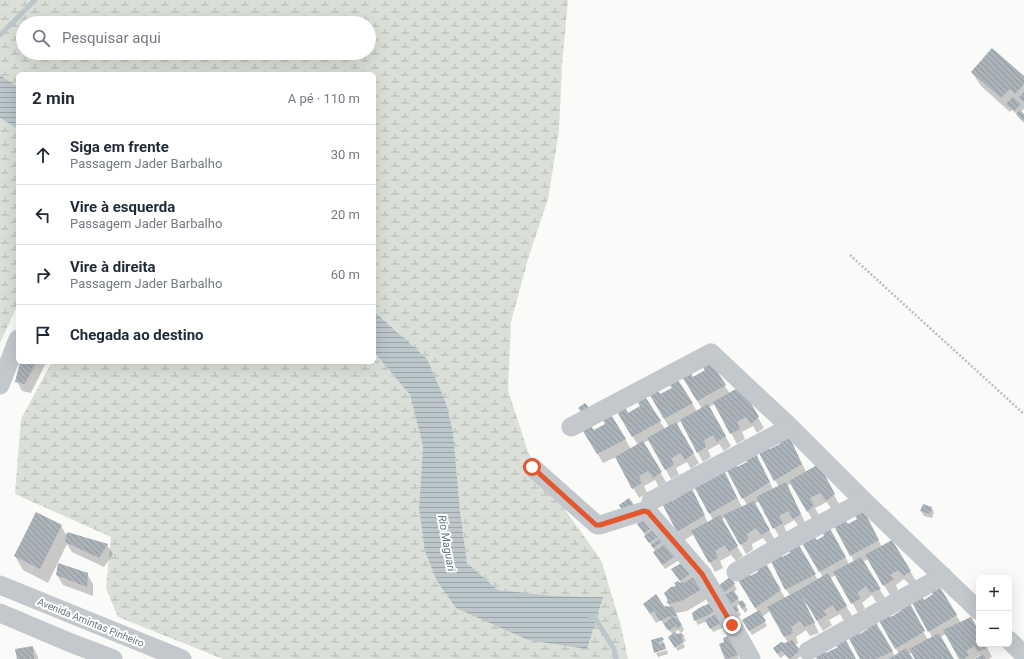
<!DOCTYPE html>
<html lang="pt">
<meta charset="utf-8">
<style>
body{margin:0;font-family:Roboto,sans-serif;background:#f2f2f3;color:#1f2937}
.controls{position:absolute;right:12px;bottom:12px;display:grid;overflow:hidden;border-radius:6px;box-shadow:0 4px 16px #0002}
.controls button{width:36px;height:36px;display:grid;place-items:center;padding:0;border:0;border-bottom:1px solid #e0e1e3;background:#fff;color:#1f2937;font:20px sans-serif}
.stop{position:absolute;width:12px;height:12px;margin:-9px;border:3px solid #e4572e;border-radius:50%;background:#fff}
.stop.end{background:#e4572e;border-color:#fff;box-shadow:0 1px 4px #0008}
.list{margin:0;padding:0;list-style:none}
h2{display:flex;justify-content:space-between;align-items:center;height:52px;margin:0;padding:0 16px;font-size:17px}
h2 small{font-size:13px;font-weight:400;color:#747a83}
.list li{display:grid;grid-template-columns:26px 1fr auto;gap:12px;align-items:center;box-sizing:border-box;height:60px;padding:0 16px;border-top:1px solid #e0e1e3}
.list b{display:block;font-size:15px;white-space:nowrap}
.list p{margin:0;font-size:13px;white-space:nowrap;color:#747a83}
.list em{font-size:13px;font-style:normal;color:#747a83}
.icon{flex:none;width:22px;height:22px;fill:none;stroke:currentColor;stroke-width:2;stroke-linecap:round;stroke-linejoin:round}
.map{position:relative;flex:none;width:1024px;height:659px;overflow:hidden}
.search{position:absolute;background:#fff;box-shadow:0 4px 16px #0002;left:16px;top:16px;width:360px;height:44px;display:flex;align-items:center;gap:10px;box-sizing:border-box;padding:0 14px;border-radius:22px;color:#747a83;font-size:15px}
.panel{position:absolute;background:#fff;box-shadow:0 4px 16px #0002;left:16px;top:72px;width:360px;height:292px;border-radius:6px}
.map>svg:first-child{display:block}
</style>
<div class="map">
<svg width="1024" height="659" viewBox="0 0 1024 659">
<defs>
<pattern id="wetland-marsh" width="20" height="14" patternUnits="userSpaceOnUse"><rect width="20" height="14" fill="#dadfd7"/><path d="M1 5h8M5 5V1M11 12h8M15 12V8" fill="none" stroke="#b4b9b4"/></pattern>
<pattern id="water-rules" width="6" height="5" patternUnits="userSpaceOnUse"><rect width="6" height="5" fill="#bbc7cb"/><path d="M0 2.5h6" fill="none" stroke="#9ca6aa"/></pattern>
<pattern id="building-back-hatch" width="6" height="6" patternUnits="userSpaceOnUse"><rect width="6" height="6" fill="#aab3b9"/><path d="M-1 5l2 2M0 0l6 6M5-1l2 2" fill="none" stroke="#8e969c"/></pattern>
</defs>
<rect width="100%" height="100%" fill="#fafaf8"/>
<g fill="url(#wetland-marsh)" fill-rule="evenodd">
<path d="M0 0H568L562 65 559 131 548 199 528 259 511 322 508 390 528 452 563 507 601 560 620 622 628 659H223L118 617 106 588 111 537 15 494 21 419 52 362H374V352L410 395 423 445 419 507 456 608 603 597 555 596 498 590 467 563 460 511 453 432 398 332 374 311V74H18V87L0 75ZM23 23H369V53H23Z"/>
<path d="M0 118 18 129V304L0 343Z"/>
</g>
<g fill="url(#water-rules)">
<path d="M0 75 18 87V129L0 118Z"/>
<path d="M374 311 427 359 446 403 453 432 460 511 467 563 498 590 555 596 603 597 587 649 528 640 456 608 437 581 425 551 419 507 423 446 410 395 374 352Z"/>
</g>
<g fill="#0003">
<path d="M972 72 1024 78V109L1020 112 1024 115V123L1018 115 1012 110 1010 112 981 86Z"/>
<path d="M709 361 730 394 741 388 764 428 757 433 753 426 742 432 745 439 737 444 715 404 709 407 731 446 724 451 719 444 708 450 711 457 703 462 681 421 676 424 699 463 691 469 687 462 676 468 679 475 671 479 649 440 643 443 666 482 659 487 655 480 644 486 647 493 639 498 616 457 603 463 583 428 625 439 631 449 638 445 617 411 628 414 641 407 644 397 665 429 669 427 649 392 692 403 697 412 702 409 682 375 693 378 706 371Z"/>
<path d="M21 362H45L46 363 31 393 22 391 17 381Z"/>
<path d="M792 443 806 472 818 466 839 504 832 510 827 502 815 508 819 515 813 521 792 483 787 486 806 524 800 528 794 520 784 526 787 533 780 538 759 501 754 504 775 540 768 544 763 538 752 544 753 550 746 554 726 517 721 520 743 556 736 561 731 555 720 561 723 568 715 572 694 534 683 541 678 531 672 502 694 494 708 523 713 520 693 483 727 477 742 507 747 505 726 468 737 469 749 462 754 451 773 489 779 487 758 450 769 451Z"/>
<path d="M932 508 934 512 932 518 924 516 921 511Z"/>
<path d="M649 516 679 560 665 569 657 557 656 552 648 541 646 536 641 528Z"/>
<path d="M867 518 882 547 910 571 916 581 910 585 904 579 896 585 898 590 890 595 868 559 863 562 885 598 876 602 872 595 862 603 865 608 858 613 836 575 830 578 852 616 844 621 840 614 829 620 832 625 823 631 807 604H805L819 633 810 636 806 630 796 637 798 643 794 645 802 655 797 659H789L785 655 780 658 774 648 788 643 770 611 762 617 767 626 752 635 743 621 758 612 743 587 750 577 759 572 763 561 785 598 790 596 786 589 781 558 792 553 796 543 818 580 823 577 803 544 817 542 826 536 829 528 849 564 854 561 834 525H847Z"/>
<path d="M61 526 67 536 107 545 113 554 104 567 72 552 67 544 48 583 23 570 15 556Z"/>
<path d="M685 563 707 599 687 611 676 613 684 630 681 633 678 630 674 633 676 636 680 634 684 637 686 641 684 642V640L675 646 673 635 668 629 667 630 661 620 656 623 644 604 670 607 668 602 679 584 681 583 675 574Z"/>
<path d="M87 574 93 584V596L63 585 57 575Z"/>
<path d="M730 579 737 589 734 592 740 602 742 601 748 610 745 613 739 604 736 607 741 615 736 618 722 590Z"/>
<path d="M912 599 924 602 956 615 961 623 979 633V644H985L992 657 989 659H977L981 657 980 655 974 659H960L946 634 940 637 953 659H916L912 652 909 654 912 659H861L860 636 869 629 873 619 895 656 899 654 878 617 891 618 902 611 899 605 907 602 928 640 932 637Z"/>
<path d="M709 605 724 627 713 632 707 621 698 625 695 620Z"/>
<path d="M661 638 665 645H664L666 648 655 651 652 641Z"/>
<path d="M733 641 739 659H726Z"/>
<path d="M683 643 685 647 678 651 676 648Z"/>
<path d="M33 647 38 657V659H18Z"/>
<path d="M667 650 668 654 658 657 656 653Z"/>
</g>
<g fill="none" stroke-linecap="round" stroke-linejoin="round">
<g stroke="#bbc7cb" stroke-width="5">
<path d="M0 35 35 0"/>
<path d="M591 617 595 618 614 649 616 659"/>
</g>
</g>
<g fill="url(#building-back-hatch)">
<path d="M992 48 1024 76V84L1015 94 1010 89 1001 98 971 72Z"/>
<path d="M1024 92V102L1019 97Z"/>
<path d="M1013 97 1021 104 1014 111 1006 104Z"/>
<path d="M1020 110 1024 114V119L1022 121 1016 114Z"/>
<path d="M709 359 726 385 697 401 681 375 689 369 693 377 705 370 702 365Z"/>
<path d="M20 362H36L25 384 15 382Z"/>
<path d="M676 377 693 403 664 419 648 392 656 387 660 394 672 388 668 382Z"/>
<path d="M741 386 759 417 751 424 746 417 737 422 740 429 730 434 713 402Z"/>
<path d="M644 395 661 421 632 437 616 410 624 405 628 413 640 406 637 401Z"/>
<path d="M585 403 592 411 585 416 578 408Z"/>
<path d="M708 404 726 436 717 442 713 435 704 440 706 447 697 453 680 420Z"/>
<path d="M610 413 626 439 597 454 581 428 589 423 594 430 605 424 602 418Z"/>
<path d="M676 422 694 453 685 460 681 453 671 458 674 465 665 470 647 438Z"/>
<path d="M787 432 802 464 774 481 757 449 766 443 770 449 780 444 777 437Z"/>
<path d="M643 441 662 472 653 478 648 471 639 476 642 483 632 489 615 457Z"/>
<path d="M754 450 770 482 742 499 725 467 733 461 737 467 747 462 745 455Z"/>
<path d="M819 464 835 494 826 501 820 493 810 498 814 505 807 512 789 481Z"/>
<path d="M722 466 737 498 709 514 692 483Z"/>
<path d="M786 482 801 514 793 519 788 511 779 516 783 523 773 529 756 497Z"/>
<path d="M689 483 705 515 677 532 660 500 668 495 672 501 682 495Z"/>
<path d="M629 498 636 508 626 515 619 505Z"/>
<path d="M754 501 770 530 762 535 756 528 747 534 748 540 740 545 723 515Z"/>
<path d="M923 504 932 507 930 514 920 511Z"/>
<path d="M862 507 879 540 850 556 833 524 844 519 848 524 857 519 853 513Z"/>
<path d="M36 512 62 525 40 569 14 556Z"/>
<path d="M649 515 656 525 644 533 637 524Z"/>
<path d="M720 515 738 546 729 552 725 545 715 551 718 558 709 563 691 531Z"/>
<path d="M657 527 666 539 653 548 651 545 659 539 658 537 649 543 644 536Z"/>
<path d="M829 527 846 557 819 572 802 543 813 536 817 540 824 536 822 530Z"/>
<path d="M67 532 108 544 99 558 65 542Z"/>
<path d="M892 540 911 571 904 576 898 570 890 575 894 579 883 586 865 555Z"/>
<path d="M668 542 677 555 662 565 653 552Z"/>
<path d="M797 542 816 574 785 590 769 557 777 551 782 557 790 553 787 546Z"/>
<path d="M861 557 881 589 870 593 866 586 857 593 861 598 851 604 833 572Z"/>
<path d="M764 560 781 590 755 608 736 577 746 570 750 576 758 572 755 566Z"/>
<path d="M685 561 693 572 680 581 671 569Z"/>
<path d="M58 563 88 573 87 587 56 575Z"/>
<path d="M828 573 847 606 837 612 833 605 823 611 827 615 817 621 800 593 815 623 804 627 800 621 791 627 793 633 784 637 767 607 799 590Z"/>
<path d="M693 577 702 589 681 601 669 604 666 602 668 601 664 593 671 587 676 586 674 583 678 581 680 583 682 582 684 583Z"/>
<path d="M730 577 735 584 723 593 718 586Z"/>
<path d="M938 584 957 615 928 632 910 599 918 592 924 600 933 594 930 589Z"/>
<path d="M733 590 739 598 730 605 724 596Z"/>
<path d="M656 594 664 606 673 607 677 616 668 617 660 621 654 611 650 614 643 604Z"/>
<path d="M742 600 746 605 742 609 738 603Z"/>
<path d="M908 600 925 631 895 649 877 617 888 610 891 617 902 610 898 605Z"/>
<path d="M710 603 715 611 708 615 694 621 692 613 699 608Z"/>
<path d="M736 605 739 610 733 614 730 609Z"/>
<path d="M759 610 766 621 749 631 742 620Z"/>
<path d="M718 613 722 622 710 629 705 620Z"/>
<path d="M672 617 677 618 682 625 677 629 675 626 669 631 664 624Z"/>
<path d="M971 617 979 631V644H986L988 647 978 652 974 646 966 651 969 655 964 659H959L943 630Z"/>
<path d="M873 618 893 651 876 659H860L846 633 856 628 860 634 868 629Z"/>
<path d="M675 632 676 634 681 633 684 636 681 638 684 642 675 648 668 637Z"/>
<path d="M939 633 954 659H915L909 649Z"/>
<path d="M731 635 738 655 727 659H725L719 644 724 642 723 638Z"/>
<path d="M843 635 856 659H817L812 651 821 646 826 653 838 647 834 641Z"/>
<path d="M662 637 664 640 658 642 659 645 664 643 666 649 654 653 651 640Z"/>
<path d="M792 640 800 650 790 659 782 651 777 654 773 648 781 642 785 643Z"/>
<path d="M33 646 34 659H17L15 649Z"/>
<path d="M906 648 913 659H889Z"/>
<path d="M983 654 986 659H975Z"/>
</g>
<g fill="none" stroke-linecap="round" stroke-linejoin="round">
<path stroke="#bbbfc2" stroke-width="2.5" stroke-dasharray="2 2" stroke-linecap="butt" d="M850 255 1024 414"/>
<g stroke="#c3c8cc" stroke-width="19">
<path d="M0 385 18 339"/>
<path d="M571 427 711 353 790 427 864 501 979 611"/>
<path d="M532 467 597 525H600L644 511 648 512 702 574 723 609 751 659"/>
<path d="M651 501 790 427"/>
<path d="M736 572 787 542 864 501"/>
<path d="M0 585 182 659"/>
<path d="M0 613 71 643 113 659"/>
<path d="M1009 640 1024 655"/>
<path d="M808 651 943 576"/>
</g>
</g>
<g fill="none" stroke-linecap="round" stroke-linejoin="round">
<path stroke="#e4572e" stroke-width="5" d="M532 467 596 525H600L644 511 648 512 702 574 732 625"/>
</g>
<g text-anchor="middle" stroke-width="4" stroke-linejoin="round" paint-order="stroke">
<g font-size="10" fill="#657683" stroke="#fff">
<text transform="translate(91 622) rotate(22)" y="4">Avenida Amintas Pinheiro</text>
</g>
<g font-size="11" font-style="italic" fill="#60757c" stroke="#fff">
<text transform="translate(447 543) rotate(80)" y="4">Rio Maguari</text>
</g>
</g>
</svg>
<div class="controls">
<button>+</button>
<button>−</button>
</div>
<div class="stop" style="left:532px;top:467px"></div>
<div class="stop end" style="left:732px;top:625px"></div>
<div class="search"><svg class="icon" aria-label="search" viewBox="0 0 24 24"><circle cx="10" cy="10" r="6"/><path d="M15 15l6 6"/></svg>Pesquisar aqui</div>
<section class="panel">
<h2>2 min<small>A pé · 110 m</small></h2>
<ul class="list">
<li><svg class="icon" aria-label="ahead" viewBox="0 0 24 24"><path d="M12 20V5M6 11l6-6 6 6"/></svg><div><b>Siga em frente</b><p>Passagem Jader Barbalho</p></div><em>30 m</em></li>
<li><svg class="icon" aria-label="left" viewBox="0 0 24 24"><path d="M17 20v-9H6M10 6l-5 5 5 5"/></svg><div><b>Vire à esquerda</b><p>Passagem Jader Barbalho</p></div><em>20 m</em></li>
<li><svg class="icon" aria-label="right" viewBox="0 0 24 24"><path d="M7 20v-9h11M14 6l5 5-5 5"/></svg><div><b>Vire à direita</b><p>Passagem Jader Barbalho</p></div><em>60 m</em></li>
<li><svg class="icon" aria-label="arrive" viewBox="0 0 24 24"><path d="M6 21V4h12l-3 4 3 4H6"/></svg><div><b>Chegada ao destino</b></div></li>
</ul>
</section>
</div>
